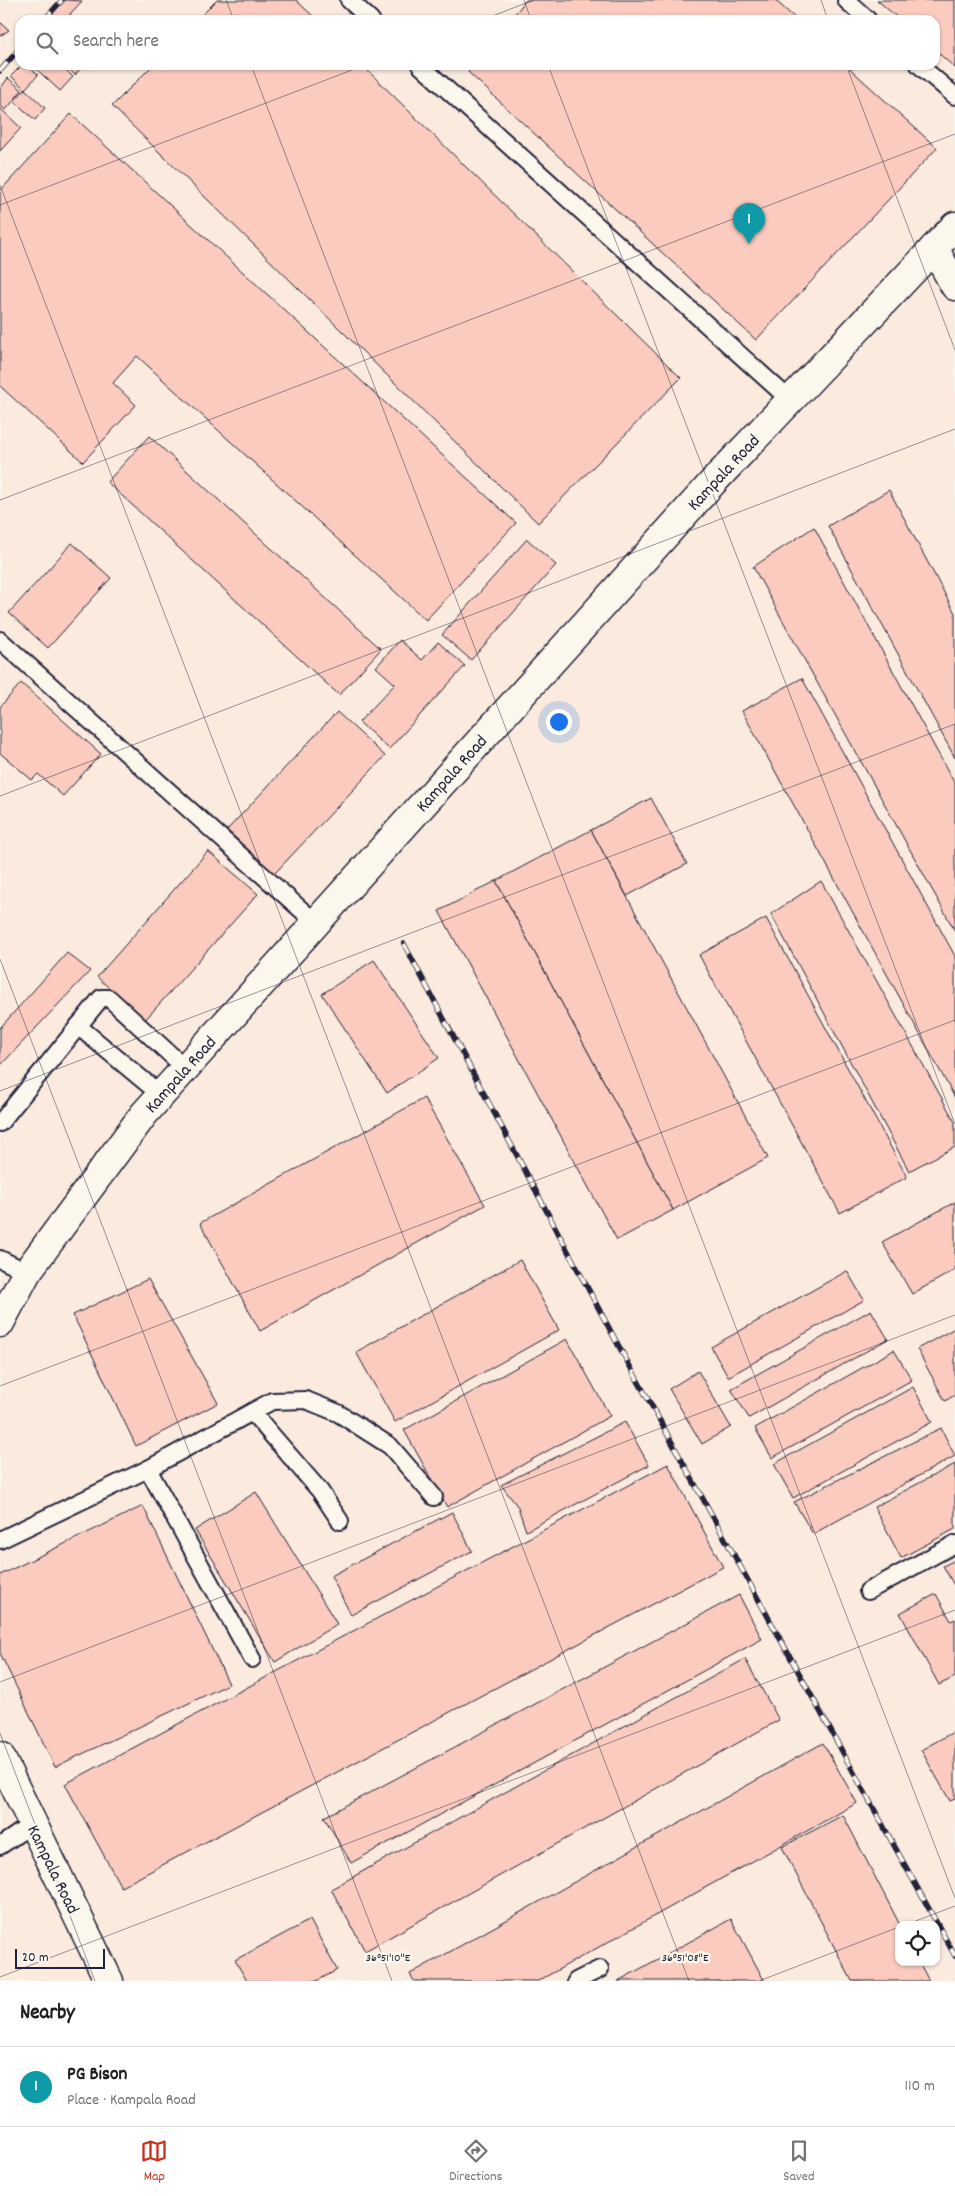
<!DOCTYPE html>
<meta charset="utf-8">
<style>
body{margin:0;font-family:Dekko,sans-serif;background:#f2f2f2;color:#202124}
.controls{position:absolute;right:15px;bottom:15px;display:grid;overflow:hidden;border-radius:10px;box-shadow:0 1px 4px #0004}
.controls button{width:45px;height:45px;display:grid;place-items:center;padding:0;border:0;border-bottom:1px solid #e0e0e0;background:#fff;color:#202124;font:25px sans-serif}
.scale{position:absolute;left:15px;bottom:12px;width:90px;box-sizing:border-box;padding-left:5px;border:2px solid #22223b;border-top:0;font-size:14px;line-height:18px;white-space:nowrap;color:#22223b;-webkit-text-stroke:4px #fbf7ec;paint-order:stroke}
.you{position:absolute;left:558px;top:721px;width:18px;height:18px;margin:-12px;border:4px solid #fff;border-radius:50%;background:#1a73e8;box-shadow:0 0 0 8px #1a73e833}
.badge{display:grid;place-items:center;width:32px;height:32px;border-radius:50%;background:#c8321e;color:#fff;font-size:16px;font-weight:700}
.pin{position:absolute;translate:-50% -41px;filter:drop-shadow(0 1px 2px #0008)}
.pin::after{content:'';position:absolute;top:26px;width:18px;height:15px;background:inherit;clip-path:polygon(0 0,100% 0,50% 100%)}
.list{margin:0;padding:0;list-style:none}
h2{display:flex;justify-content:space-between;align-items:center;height:65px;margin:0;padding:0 20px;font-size:21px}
h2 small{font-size:16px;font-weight:400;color:#757577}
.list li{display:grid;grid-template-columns:32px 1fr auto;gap:15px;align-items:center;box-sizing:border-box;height:80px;padding:0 20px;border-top:1px solid #e0e0e0}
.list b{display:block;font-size:19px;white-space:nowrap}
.list p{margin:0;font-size:16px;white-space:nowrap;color:#757577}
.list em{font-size:16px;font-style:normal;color:#757577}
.icon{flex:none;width:28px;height:28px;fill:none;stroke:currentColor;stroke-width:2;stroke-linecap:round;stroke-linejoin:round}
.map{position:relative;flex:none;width:955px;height:1981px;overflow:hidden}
.search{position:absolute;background:#fff;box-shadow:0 1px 4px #0004;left:15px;right:15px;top:15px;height:55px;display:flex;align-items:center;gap:12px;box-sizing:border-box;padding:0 18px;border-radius:15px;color:#757577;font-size:19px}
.sheet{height:145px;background:#fff}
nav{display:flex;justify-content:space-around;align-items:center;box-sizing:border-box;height:70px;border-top:1px solid #e0e0e0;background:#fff;font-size:14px;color:#757577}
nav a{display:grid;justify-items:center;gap:2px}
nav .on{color:#c8321e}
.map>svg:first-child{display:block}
</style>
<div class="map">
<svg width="955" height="1981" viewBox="0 0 955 1981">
<rect width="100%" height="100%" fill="#fbf7ec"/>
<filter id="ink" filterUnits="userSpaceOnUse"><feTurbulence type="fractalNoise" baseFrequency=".02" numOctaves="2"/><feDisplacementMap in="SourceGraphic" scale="10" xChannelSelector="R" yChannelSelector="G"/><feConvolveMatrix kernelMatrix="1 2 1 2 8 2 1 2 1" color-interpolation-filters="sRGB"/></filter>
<g filter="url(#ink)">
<path fill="#fbeade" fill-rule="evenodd" d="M0 0H955V1981H0ZM20 20H935V65H20ZM899 1925H936V1962H899Z"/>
<g fill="#facbbe" stroke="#22223b">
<path d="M65 0 82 1 70 14 74 20H47Z"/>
<path d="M217 0H296L317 20H197Z"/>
<path d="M526 0H775L797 20H510Z"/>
<path d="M877 0H955V68L935 50V20H900Z"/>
<path d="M0 22 9 30 0 36Z"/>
<path d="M22 65H27L38 75 25 89 11 76Z"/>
<path d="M32 65H61L73 77 60 91Z"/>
<path d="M65 65H84L75 75Z"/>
<path d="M153 65H362L681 378 538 523 112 106Z"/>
<path d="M474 65H846L937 148 756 340 468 72Z"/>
<path d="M8 78 22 90 6 110 0 106V89Z"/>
<path d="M25 89 45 108 35 120 14 101Z"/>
<path d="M0 108 21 128 0 151Z"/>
<path d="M71 114 516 523 426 620 137 356 113 383 136 405 83 462 0 386V191Z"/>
<path d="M149 436 381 649 339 695 107 482Z"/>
<path d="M889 490 955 613V758L828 526Z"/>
<path d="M814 527 955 784V931L753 567Z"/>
<path d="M527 539 556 565 471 660 442 635Z"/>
<path d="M72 543 111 578 48 648 9 613Z"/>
<path d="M400 640 422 660 438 642 465 666 389 749 359 722 395 684 376 667Z"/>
<path d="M802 678 955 956V1098L742 711Z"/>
<path d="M21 683 101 754 63 796 38 774 32 780 0 753V707Z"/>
<path d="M337 712 385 756 274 874 227 830Z"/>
<path d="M651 798 687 864 627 896 591 830Z"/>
<path d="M591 830 768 1158 673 1210 496 881Z"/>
<path d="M208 851 258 894 145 1020 97 977Z"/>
<path d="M496 881 673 1210 617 1240 439 911Z"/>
<path d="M821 881 955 1122V1147L909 1171 771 914Z"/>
<path d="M766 918 907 1177 840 1213 699 955Z"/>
<path d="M67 953 90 971 0 1066V1028Z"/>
<path d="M374 960 439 1058 387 1093 322 994Z"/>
<path d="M424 1098 485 1205 260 1331 200 1223Z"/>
<path d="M955 1202V1270L912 1294 882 1242Z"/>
<path d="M520 1260 559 1330 395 1422 356 1352Z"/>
<path d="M847 1271 864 1300 728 1377 711 1347Z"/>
<path d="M148 1279 218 1403 136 1446 73 1315Z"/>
<path d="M871 1310 888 1339 749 1418 731 1389Z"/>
<path d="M955 1328V1395L945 1401 917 1349Z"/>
<path d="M567 1339 610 1416 447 1507 404 1430Z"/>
<path d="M894 1350 912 1380 772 1458 755 1428Z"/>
<path d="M698 1371 731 1427 702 1444 669 1389Z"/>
<path d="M913 1387 932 1422 793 1498 774 1464Z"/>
<path d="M625 1422 649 1465 526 1531 518 1507 501 1485Z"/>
<path d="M941 1428 955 1456 813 1534 794 1502Z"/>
<path d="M668 1464 723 1567 121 1887 65 1784Z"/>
<path d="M955 1464V1529L901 1558 874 1507Z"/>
<path d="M256 1492 337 1624 275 1662 195 1530Z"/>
<path d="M143 1506 229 1684 55 1767 0 1653V1575Z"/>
<path d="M452 1512 472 1551 351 1615 331 1576Z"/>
<path d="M955 1560V1587L943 1566Z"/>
<path d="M936 1594 951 1621 955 1619V1677L939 1685 900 1613Z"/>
<path d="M739 1595 762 1639 351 1863 324 1817Z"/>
<path d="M745 1659 779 1720 365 1951 331 1889Z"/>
<path d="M955 1731V1799L950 1801 921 1750Z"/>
<path d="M823 1743 857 1803 538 1981H414L410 1974Z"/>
<path d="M843 1815 900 1925 899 1962H919L929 1981H852L782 1847Z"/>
<path d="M731 1919 764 1980 762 1981H618Z"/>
<path d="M310 1920 337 1970 317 1981H247L235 1960Z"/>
</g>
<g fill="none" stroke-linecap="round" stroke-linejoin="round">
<g stroke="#22223b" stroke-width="20">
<g id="lane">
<path d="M349 0 371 20"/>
<path d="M846 0 868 20"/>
<path d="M420 65 790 400"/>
<path d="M919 65 955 96"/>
<path d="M0 640 316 923"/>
<path d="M78 1026 161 1095"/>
<path d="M0 1123 101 998H109L185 1068"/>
<path d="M0 1259 27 1272"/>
<path d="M252 1412 320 1491 340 1521"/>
<path d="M148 1469 252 1659"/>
<path d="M0 1540 148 1469 272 1401 306 1400 338 1413 390 1446 434 1497"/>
<path d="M868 1591 955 1544"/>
<path d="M0 1846 32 1824"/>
<path d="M576 1981 600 1969"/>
</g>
</g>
<g stroke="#22223b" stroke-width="31">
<g id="street">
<path d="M934 248 955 286"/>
<path d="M0 1323 27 1272 144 1114 713 482 955 226"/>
<path d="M0 1756 109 1981"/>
</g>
</g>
<use href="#lane" stroke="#fbf7ec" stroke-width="16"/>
<use href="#street" stroke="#fbf7ec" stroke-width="28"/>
<g stroke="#22223b" stroke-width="5.5">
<g id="rail">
<path d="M44 20 62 0"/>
<path d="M0 71 20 48"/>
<path d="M404 944 616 1341 955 1956"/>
</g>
</g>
<use href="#rail" stroke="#fbf7ec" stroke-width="4" stroke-dasharray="11" stroke-linecap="butt"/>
</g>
</g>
<path fill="none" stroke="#22223b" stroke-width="1" stroke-opacity="0.45" d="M226 0 234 20M524 0 531 20M821 0 828 20M482 20 534 0M251 65 955 1898M548 65 955 1124M846 65 955 350M0 185 689 1981M0 205 365 65M0 500 955 134M0 796 955 429M0 959 392 1981M0 1091 955 724M0 1386 955 1020M0 1682 955 1315M0 1733 95 1981M905 1925 955 1906M0 1977 955 1610M759 1981 899 1927"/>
<g text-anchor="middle" stroke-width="5" stroke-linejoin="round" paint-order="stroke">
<g font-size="18" fill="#22223b" stroke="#fbf7ec">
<text transform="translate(723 472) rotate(-47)" y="6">Kampala Road</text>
<text transform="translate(451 773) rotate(-48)" y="6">Kampala Road</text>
<text transform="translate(180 1074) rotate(-48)" y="6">Kampala Road</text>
<text transform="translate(54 1869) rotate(64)" y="6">Kampala Road</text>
</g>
</g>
<g font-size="12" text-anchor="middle" fill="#22223b" stroke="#fbf7ec" stroke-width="5" stroke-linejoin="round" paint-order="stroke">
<text x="388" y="1961">36°51'10"E</text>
<text x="685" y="1961">36°51'08"E</text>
</g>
</svg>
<div class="controls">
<button><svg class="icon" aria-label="locate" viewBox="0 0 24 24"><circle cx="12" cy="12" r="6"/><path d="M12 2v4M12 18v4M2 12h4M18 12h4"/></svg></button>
</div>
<div class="scale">20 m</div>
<div class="you"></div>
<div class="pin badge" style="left:749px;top:244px;background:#0f9aa8">1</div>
<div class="search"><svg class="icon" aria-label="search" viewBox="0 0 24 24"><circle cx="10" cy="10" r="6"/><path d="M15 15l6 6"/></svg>Search here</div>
</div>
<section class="sheet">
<h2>Nearby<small></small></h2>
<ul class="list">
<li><span class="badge" style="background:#0f9aa8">1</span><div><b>PG Bison</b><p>Place · Kampala Road</p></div><em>110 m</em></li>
</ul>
</section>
<nav>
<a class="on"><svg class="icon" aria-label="map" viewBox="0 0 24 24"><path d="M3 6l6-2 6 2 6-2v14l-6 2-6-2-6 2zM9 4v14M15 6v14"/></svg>Map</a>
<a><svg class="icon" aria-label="directions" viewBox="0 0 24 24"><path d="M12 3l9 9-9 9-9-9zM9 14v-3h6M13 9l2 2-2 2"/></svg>Directions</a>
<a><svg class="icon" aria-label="saved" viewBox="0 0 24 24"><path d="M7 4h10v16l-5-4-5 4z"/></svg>Saved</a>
</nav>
